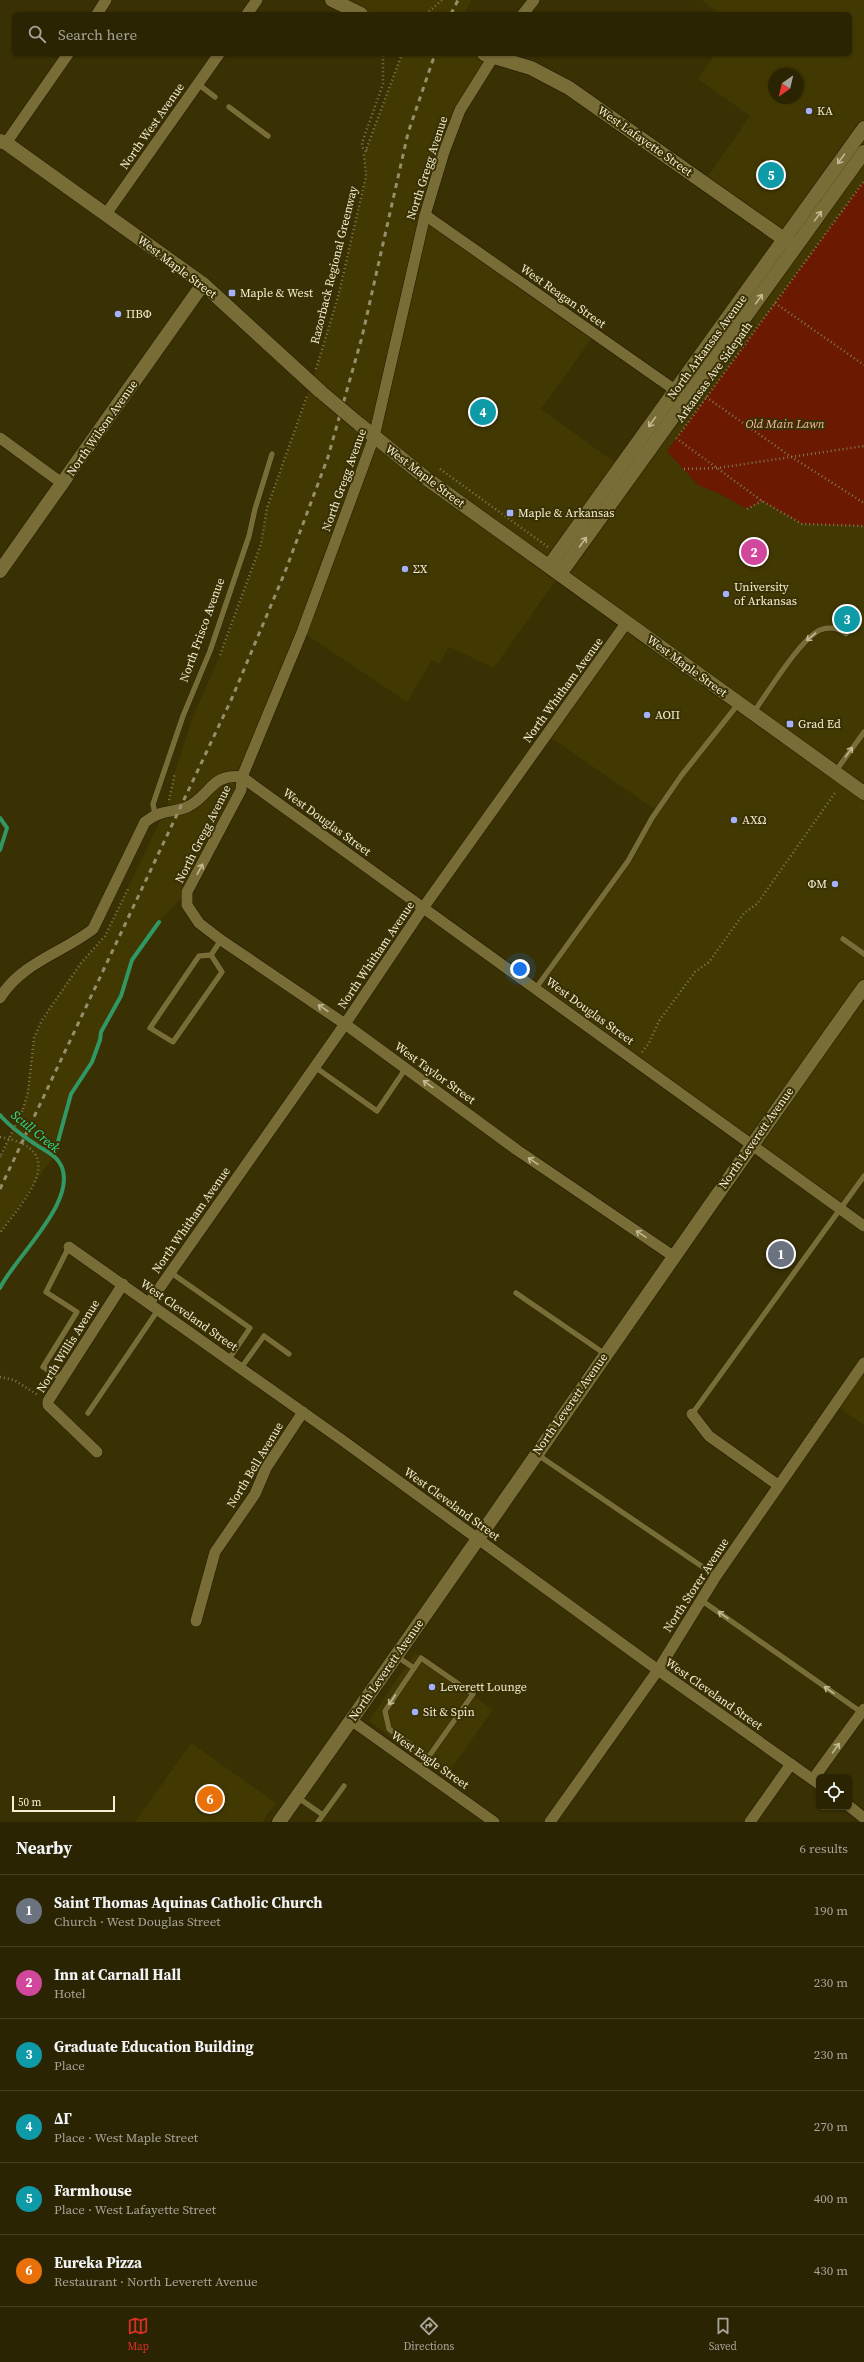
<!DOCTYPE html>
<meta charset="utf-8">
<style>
body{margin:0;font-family:"Source Serif 4",serif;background:#332c0c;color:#f1f3f6}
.controls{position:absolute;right:12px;bottom:12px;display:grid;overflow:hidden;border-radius:6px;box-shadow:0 1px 3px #0004}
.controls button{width:36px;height:36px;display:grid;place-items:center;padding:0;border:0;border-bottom:1px solid #474124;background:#2b2402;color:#f1f3f6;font:20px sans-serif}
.compass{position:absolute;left:768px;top:68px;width:36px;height:36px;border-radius:50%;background:#2b2402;box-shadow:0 1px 3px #0004;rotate:214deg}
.scale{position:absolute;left:12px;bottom:10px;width:103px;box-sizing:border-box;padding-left:4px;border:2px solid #f4eed2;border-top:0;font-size:11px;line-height:14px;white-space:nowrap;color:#f4eed2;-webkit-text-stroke:3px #393003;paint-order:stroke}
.you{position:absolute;left:520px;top:969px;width:14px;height:14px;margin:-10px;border:3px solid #fff;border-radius:50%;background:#1a73e8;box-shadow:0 0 0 6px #1a73e833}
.badge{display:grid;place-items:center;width:26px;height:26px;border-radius:50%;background:#d93025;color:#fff;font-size:13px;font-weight:700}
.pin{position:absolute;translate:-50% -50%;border:2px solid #fff;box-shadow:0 1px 4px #0006}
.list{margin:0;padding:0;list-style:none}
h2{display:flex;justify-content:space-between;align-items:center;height:52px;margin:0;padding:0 16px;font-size:17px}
h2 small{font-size:13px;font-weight:400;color:#a6a499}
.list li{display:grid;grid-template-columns:26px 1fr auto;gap:12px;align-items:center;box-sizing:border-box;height:72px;padding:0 16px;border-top:1px solid #474124}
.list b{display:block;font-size:15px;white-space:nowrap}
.list p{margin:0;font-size:13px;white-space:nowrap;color:#a6a499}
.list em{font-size:13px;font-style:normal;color:#a6a499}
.icon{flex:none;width:22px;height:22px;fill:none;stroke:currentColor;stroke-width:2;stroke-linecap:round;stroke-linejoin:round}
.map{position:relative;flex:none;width:864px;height:1822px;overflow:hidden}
.search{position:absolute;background:#2b2402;box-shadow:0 1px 3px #0004;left:12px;right:12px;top:12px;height:44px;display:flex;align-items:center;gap:10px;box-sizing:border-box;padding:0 14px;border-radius:6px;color:#a6a499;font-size:15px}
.sheet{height:484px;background:#2b2402}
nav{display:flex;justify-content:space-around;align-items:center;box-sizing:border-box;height:56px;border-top:1px solid #474124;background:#2b2402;font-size:11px;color:#a6a499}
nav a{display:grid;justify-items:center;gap:2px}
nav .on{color:#d93025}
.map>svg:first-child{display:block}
</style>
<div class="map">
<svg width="864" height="1822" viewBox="0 0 864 1822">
<rect width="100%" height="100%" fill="#393003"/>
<g fill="#423802" fill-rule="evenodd">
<path d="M332 0H471L464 14H361Z"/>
<path d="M701 0H864V1176L841 1209 536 988 628 861 657 811 547 735 627 622 560 574 494 668 449 647 439 664 432 660 407 702 302 632 242 777 187 892 159 922 132 960 121 996 101 1032 100 1040 92 1062 71 1094 54 1156 0 1233V1157L26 1100 34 1038 51 1006 81 963 105 936 168 804 174 775 193 716 227 640 261 544 267 508 309 391 338 297 366 176 364 155 402 54H484L493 57 460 110 425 215 595 334 541 409 620 466 783 239 703 183 750 116 698 79 715 54H850V14H720ZM774 74H798V98H774Z"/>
<path d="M864 1363V1425L835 1405Z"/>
<path d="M415 1653 493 1710 445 1777 369 1721Z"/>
<path d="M191 1743 276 1803 262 1822H135Z"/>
</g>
<path fill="#6b1900" d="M864 181V526L802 524 762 501 747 509 718 493 698 485 667 451Z"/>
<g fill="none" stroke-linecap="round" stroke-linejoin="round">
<g stroke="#319763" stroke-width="4">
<path d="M0 818 7 828 0 850"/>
<path d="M0 1115C9 1126 23 1136 35 1144 43 1150 53 1153 59 1162 83 1197 14 1258 0 1288"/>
<path d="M54 1156 71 1094 92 1062 100 1040 101 1032 121 996 132 960 159 922"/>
</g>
<g stroke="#1e1800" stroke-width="6">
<g id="service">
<path d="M198 84 215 97"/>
<path d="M229 107 268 136"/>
<path d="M753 713C767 694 800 639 820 630 829 626 839 628 846 634"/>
<path d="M835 772 864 732"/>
<path d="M155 814 153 804 183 716 210 651 249 536 255 509 272 454"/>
<path d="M843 939 864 954"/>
<path d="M211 955 222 972 173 1042 150 1028 199 956Z"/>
<path d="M211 955 221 940"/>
<path d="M536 988 628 861 652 818 681 776 739 703"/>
<path d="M315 1067 377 1111 406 1068"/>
<path d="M170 1272 250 1328 229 1359"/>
<path d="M516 1293 605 1354"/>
<path d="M241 1368 264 1336 289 1354"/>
<path d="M62 1379 43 1367 77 1312 46 1292 69 1247"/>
<path d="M88 1413 158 1310"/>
<path d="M692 1414 864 1176"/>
<path d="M538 1455 716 1576"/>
<path d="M701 1600 861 1712"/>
<path d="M396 1656 414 1668"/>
<path d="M420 1769 473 1694 421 1658 385 1711 389 1729 428 1757"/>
<path d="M297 1797 323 1815 318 1822"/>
<path d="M323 1815 344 1786"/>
</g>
</g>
<g stroke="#1e1800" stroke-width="12">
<g id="minor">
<path d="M97 14 106 0"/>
<path d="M247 14 257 0"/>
<path d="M523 14 534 0"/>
<path d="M495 54 460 110 444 152 425 215 374 437 302 632 242 777 241 790 187 892V905L199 923 221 940 345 1024 517 1150 673 1256"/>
<path d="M6 143 68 54"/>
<path d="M106 214 219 54"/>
<path d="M425 215 682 395"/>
<path d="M0 438 63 484"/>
<path d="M0 998C21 963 62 953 93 929L145 822C162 808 173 814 189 806 211 794 212 773 242 777L864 1226"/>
<path d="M69 1247 342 1440 658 1670 819 1784"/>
<path d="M149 1303 345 1024 423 908 627 622"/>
<path d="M692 1414 709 1436 778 1485"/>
<path d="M97 1452 48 1405V1401L123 1284"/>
<path d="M196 1621 215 1552 255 1494 266 1468 303 1412"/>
<path d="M351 1720 494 1822"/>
<path d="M813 1779 864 1709"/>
<path d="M849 1806 864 1818"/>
<path d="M550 1822 658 1670 716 1576 864 1363"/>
<path d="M750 1822 791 1764"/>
</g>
</g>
<g stroke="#1e1800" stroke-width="15">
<g id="tertiary">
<path d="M332 0 361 14"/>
<path d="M484 54 531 68 569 88 791 244"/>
<path d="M0 141 6 143 203 284 321 392"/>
<path d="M359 424 427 479 864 793"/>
<path d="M549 566 864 128"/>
<path d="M0 571 203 284"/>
<path d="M560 574 864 152"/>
<path d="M279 1822C476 1546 666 1264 864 987"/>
</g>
</g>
<g stroke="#827a54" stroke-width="2.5" stroke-dasharray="1 3" stroke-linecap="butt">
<path d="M426 14 442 0"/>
<path d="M367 150 363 148 362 143 383 84V54"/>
<path d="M775 303 864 365"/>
<path d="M316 369 338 297 366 176 364 155 402 54"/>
<path d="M706 397 790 456 864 503"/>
<path d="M679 435 864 181"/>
<path d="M676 438 762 501 802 524 864 526"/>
<path d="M440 469 548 547"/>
<path d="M684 469 718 468 864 446"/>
<path d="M747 509 762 501"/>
<path d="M220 655 261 544 267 508 307 396"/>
<path d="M169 800 175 773"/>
<path d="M642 1052 649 1043 659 1021 695 972 709 962 744 913 757 904 835 793"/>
<path d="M23 1109 28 1092 34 1038 42 1020 81 963 105 936 128 889"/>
<path d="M0 1137C73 1150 24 1200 0 1233"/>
<path d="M0 1157 1 1155"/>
<path d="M0 1377 14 1380 38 1395"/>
</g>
<use href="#service" stroke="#796d37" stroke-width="5.5"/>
<use href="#minor" stroke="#796d37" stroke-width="11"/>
<use href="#tertiary" stroke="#796d37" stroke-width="14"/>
<g stroke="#968f6a" stroke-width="3" stroke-dasharray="5 5" stroke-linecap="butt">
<path d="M451 14 458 0"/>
<path d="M0 1189 232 698 285 572 328 457 362 337 408 133 435 54"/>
</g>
<g stroke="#1e1800" stroke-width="15" stroke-linecap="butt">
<path id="tertiary-bridge" d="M321 392 359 424"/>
</g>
<path stroke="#827a54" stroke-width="2.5" stroke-dasharray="1 3" stroke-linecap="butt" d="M1 1155 23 1109"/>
<use href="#tertiary-bridge" stroke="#796d37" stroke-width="14"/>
</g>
<defs><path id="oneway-shaft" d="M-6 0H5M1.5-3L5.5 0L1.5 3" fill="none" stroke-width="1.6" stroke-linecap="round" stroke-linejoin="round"/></defs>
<g stroke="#c3ba94">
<use href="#oneway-shaft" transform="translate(841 159) rotate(126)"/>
<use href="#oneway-shaft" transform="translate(818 216) rotate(-54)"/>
<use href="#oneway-shaft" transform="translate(759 299) rotate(-54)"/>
<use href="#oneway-shaft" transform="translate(652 422) rotate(126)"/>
<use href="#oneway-shaft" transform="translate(583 542) rotate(-54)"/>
<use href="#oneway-shaft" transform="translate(811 637) rotate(140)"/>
<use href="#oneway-shaft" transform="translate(849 752) rotate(-54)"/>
<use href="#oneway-shaft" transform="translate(200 869) rotate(-62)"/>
<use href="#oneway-shaft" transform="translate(323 1008) rotate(-146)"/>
<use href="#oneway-shaft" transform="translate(428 1084) rotate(-144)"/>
<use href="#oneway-shaft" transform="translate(533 1161) rotate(-146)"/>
<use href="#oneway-shaft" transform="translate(641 1234) rotate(-146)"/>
<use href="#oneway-shaft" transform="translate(723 1615) rotate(-145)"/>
<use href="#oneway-shaft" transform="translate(829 1690) rotate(-145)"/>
<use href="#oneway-shaft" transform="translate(392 1700) rotate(124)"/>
<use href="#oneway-shaft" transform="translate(836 1748) rotate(-54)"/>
</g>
<g fill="#a6b1fc" stroke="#393003" stroke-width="1.5">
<circle cx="809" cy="111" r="4"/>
<rect x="228" y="289" width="8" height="8" rx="2"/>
<circle cx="118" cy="314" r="4"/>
<rect x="506" y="509" width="8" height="8" rx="2"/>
<circle cx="405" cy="569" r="4"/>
<circle cx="726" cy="594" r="4"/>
<circle cx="647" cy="715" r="4"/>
<rect x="786" y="720" width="8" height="8" rx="2"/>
<circle cx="734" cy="820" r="4"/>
<circle cx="835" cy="884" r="4"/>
<circle cx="432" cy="1687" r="4"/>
<circle cx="415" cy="1712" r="4"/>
</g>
<g text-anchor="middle" stroke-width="4" stroke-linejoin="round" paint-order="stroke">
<g font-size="12" fill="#f4eed2" stroke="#393003" text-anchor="start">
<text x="817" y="115">ΚΑ</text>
<text x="240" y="297">Maple &amp; West</text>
<text x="126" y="318">ΠΒΦ</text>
<text x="518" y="517">Maple &amp; Arkansas</text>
<text x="413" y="573">ΣΧ</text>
<text x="734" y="591">University<tspan x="734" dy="14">of Arkansas</tspan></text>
<text x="655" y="719">ΑΟΠ</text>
<text x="798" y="728">Grad Ed</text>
<text x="742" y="824">ΑΧΩ</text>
<text x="827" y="888" text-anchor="end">ΦΜ</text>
<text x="440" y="1691">Leverett Lounge</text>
<text x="423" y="1716">Sit &amp; Spin</text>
</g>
<g font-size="12" fill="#f4eed2" stroke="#393003">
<text transform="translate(152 126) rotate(-55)" y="4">North West Avenue</text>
<text transform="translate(645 141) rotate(35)" y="4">West Lafayette Street</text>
<text transform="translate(427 168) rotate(-72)" y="4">North Gregg Avenue</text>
<text transform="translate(334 265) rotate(-76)" y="4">Razorback Regional Greenway</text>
<text transform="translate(177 267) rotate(37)" y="4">West Maple Street</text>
<text transform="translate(563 296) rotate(35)" y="4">West Reagan Street</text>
<text transform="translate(707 347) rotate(-54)" y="4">North Arkansas Avenue</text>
<text transform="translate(714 372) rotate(-54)" y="4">Arkansas Ave Sidepath</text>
<text transform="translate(102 428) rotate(-55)" y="4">North Wilson Avenue</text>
<text transform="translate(425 476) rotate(37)" y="4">West Maple Street</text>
<text transform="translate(344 480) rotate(-70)" y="4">North Gregg Avenue</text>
<text transform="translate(202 630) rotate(-70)" y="4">North Frisco Avenue</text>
<text transform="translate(687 666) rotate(36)" y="4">West Maple Street</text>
<text transform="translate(563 690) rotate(-54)" y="4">North Whitham Avenue</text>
<text transform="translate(327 822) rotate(36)" y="4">West Douglas Street</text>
<text transform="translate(203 834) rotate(-63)" y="4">North Gregg Avenue</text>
<text transform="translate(376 955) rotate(-56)" y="4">North Whitham Avenue</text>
<text transform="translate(590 1011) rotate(36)" y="4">West Douglas Street</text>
<text transform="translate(435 1073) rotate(36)" y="4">West Taylor Street</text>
<text transform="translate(756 1138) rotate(-55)" y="4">North Leverett Avenue</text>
<text transform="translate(191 1220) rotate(-55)" y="4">North Whitham Avenue</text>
<text transform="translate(189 1315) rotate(35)" y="4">West Cleveland Street</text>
<text transform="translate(68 1346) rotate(-58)" y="4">North Willis Avenue</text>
<text transform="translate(570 1404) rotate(-55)" y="4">North Leverett Avenue</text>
<text transform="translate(255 1465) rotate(-59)" y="4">North Bell Avenue</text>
<text transform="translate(452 1504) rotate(36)" y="4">West Cleveland Street</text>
<text transform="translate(696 1585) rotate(-57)" y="4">North Storer Avenue</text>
<text transform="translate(386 1670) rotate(-55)" y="4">North Leverett Avenue</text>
<text transform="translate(714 1694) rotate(35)" y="4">West Cleveland Street</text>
<text transform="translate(430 1760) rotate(35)" y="4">West Eagle Street</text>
</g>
<g font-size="12" font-style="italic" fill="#f7bbaa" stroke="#393003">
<text x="785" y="428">Old Main Lawn</text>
</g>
<g font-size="13" font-style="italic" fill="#2fe591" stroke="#393003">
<text transform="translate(36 1131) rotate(39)" y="5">Scull Creek</text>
</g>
</g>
</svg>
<div class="controls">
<button><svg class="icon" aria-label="locate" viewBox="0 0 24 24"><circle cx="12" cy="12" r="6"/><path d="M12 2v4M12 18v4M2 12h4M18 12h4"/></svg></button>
</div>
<svg class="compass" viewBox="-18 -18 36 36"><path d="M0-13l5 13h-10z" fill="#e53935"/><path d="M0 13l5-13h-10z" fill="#a6a499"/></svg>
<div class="scale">50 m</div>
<div class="you"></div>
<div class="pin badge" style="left:781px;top:1254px;background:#6b7280">1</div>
<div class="pin badge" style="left:754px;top:552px;background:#d1479c">2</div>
<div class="pin badge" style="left:847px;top:619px;background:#0f9aa8">3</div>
<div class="pin badge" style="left:483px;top:412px;background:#0f9aa8">4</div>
<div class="pin badge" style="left:771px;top:175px;background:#0f9aa8">5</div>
<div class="pin badge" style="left:210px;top:1799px;background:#e8710a">6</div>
<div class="search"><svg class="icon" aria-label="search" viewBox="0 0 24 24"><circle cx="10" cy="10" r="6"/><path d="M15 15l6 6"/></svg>Search here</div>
</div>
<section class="sheet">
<h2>Nearby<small>6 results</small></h2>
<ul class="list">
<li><span class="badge" style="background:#6b7280">1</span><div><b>Saint Thomas Aquinas Catholic Church</b><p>Church · West Douglas Street</p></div><em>190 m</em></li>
<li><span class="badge" style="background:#d1479c">2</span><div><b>Inn at Carnall Hall</b><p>Hotel</p></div><em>230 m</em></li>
<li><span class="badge" style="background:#0f9aa8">3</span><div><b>Graduate Education Building</b><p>Place</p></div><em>230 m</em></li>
<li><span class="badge" style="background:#0f9aa8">4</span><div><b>ΔΓ</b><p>Place · West Maple Street</p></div><em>270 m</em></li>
<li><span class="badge" style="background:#0f9aa8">5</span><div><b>Farmhouse</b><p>Place · West Lafayette Street</p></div><em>400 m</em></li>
<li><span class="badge" style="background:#e8710a">6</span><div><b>Eureka Pizza</b><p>Restaurant · North Leverett Avenue</p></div><em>430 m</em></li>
</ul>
</section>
<nav>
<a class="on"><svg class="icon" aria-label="map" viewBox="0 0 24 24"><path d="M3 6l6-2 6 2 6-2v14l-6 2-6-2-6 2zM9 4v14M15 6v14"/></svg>Map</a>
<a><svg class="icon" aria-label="directions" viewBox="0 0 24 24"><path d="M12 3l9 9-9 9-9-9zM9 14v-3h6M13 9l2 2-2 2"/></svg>Directions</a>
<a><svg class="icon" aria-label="saved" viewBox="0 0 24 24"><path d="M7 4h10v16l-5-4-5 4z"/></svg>Saved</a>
</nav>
